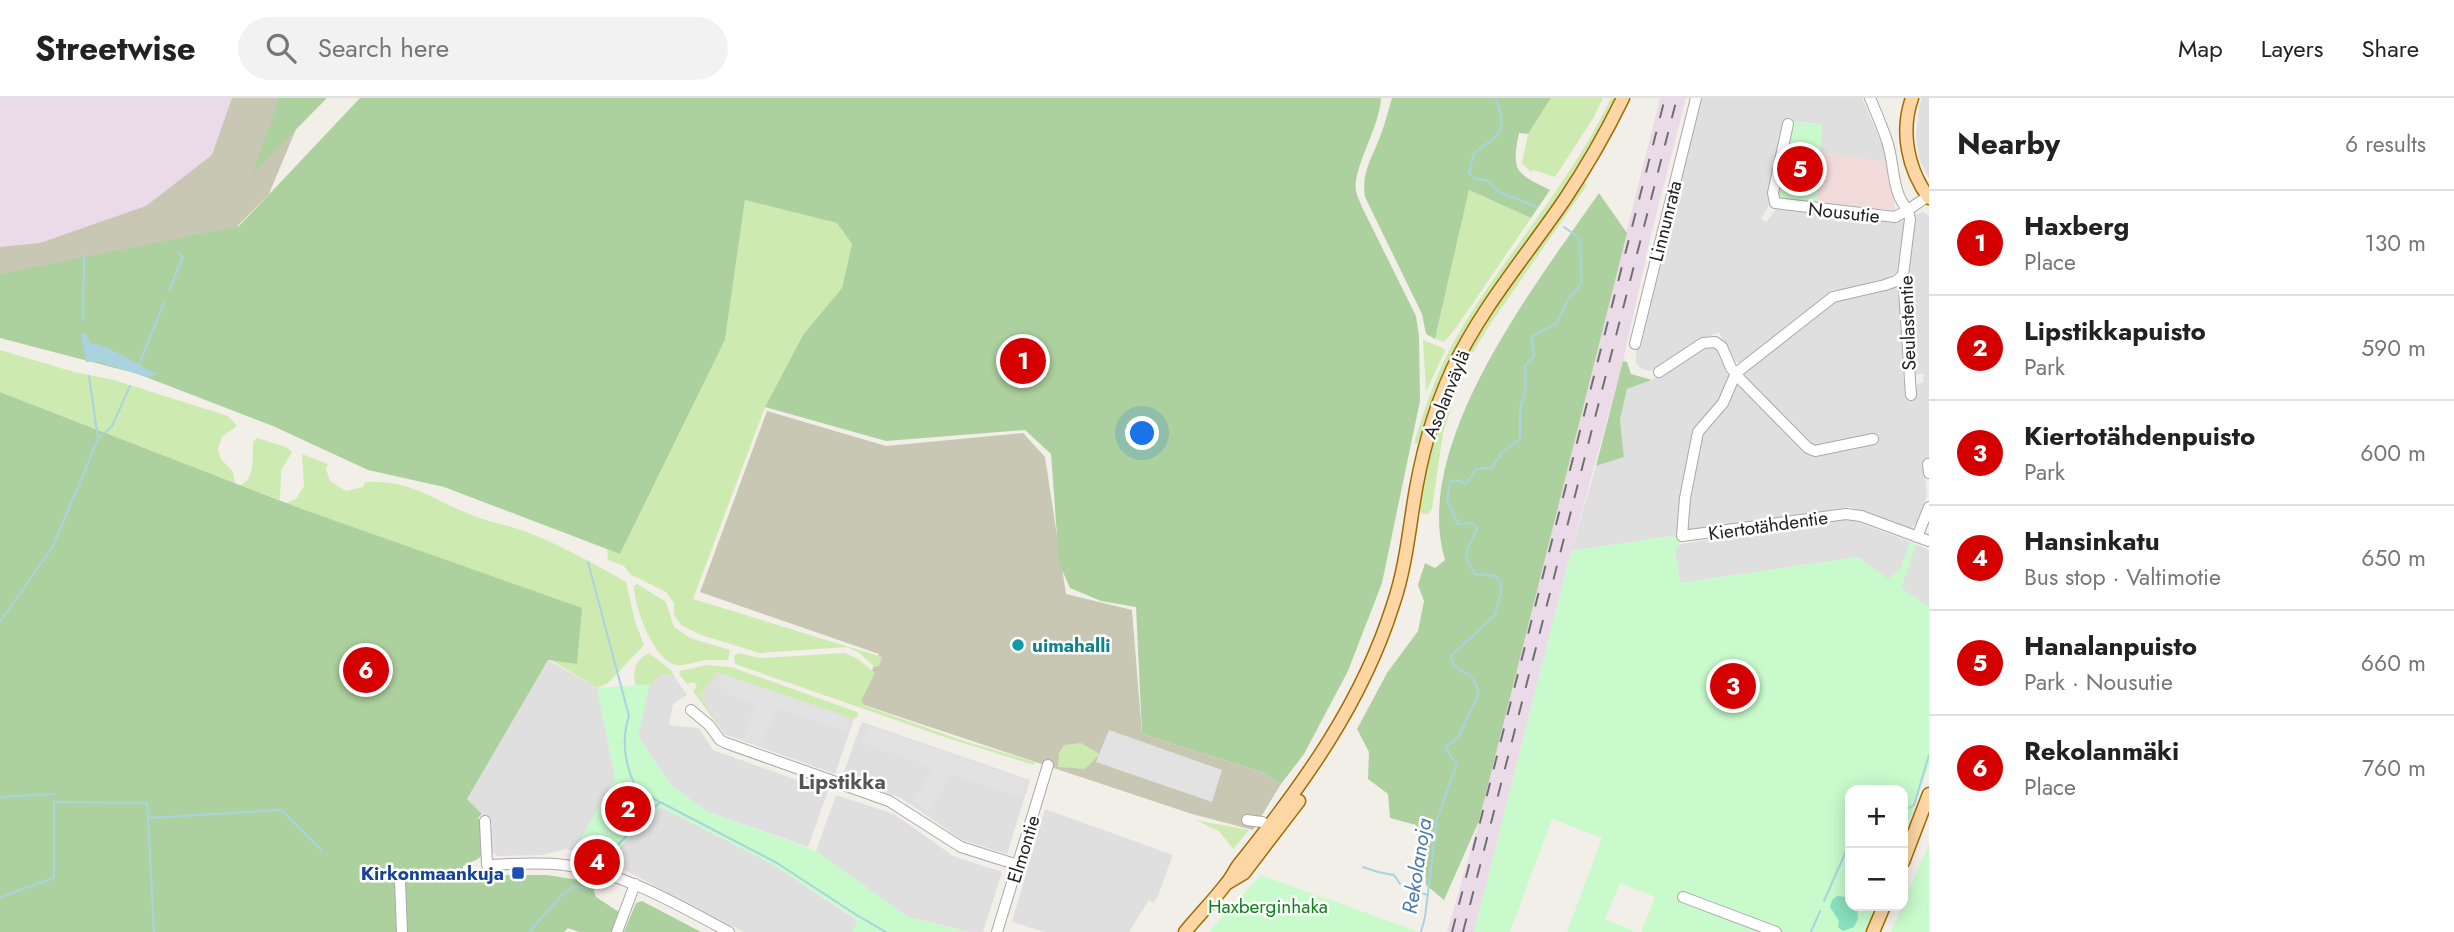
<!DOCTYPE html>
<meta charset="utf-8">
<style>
body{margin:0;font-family:Jost,sans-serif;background:#f2f2f2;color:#222}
.controls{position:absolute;right:21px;bottom:21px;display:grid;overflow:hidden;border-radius:14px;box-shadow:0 4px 18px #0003}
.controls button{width:63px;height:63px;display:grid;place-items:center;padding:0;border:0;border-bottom:2px solid #e0e0e0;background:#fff;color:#222;font:35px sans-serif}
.you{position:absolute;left:1143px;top:336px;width:24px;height:24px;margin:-18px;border:5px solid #fff;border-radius:50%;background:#1a73e8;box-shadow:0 0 0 10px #1a73e833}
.badge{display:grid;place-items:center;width:46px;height:46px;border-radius:50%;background:#d40000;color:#fff;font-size:23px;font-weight:700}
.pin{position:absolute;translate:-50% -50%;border:4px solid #fff;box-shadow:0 2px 7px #0006}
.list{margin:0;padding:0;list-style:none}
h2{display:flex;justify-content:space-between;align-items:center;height:91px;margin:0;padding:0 28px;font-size:30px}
h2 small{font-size:23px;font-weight:400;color:#767676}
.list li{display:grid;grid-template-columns:46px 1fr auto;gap:21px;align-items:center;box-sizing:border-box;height:105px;padding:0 28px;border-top:2px solid #e0e0e0}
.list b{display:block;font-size:26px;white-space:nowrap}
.list p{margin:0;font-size:23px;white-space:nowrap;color:#767676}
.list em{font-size:23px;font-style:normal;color:#767676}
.icon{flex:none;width:38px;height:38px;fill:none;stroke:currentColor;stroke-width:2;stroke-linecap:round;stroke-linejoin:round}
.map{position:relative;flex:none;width:1929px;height:834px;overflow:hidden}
header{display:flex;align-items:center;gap:42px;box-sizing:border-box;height:98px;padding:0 35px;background:#fff;border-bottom:2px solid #e0e0e0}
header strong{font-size:33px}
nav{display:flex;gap:38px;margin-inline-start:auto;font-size:24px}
.search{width:490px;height:63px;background:#f2f2f2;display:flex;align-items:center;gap:18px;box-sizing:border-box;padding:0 24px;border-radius:38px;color:#767676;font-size:26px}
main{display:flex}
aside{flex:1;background:#fff}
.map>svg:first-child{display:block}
</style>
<header>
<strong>Streetwise</strong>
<div class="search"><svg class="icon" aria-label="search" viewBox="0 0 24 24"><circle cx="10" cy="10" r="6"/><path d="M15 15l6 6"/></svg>Search here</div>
<nav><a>Map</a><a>Layers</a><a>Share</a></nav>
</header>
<main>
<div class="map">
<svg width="1929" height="834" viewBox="0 0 1929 834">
<rect width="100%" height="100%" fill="#f2efe9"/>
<g fill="#e0dfdf">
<path d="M1699 0H1862L1890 64 1820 55 1822 26 1786 23 1772 67 1768 109 1761 120 1766 124 1777 110 1906 123 1900 170 1896 175 1876 186 1862 190 1832 192 1740 265 1733 263 1719 234 1689 247 1660 268 1649 273 1640 270 1636 265V249Z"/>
<path d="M1922 0H1929V80L1919 61 1916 39 1919 8Z"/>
<path d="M1923 114 1929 117V361L1924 362 1927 398 1916 425 1911 430H1907L1850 409 1688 435 1686 428 1700 339 1736 288 1742 289V276L1835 202 1871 196 1894 186 1899 187 1901 193 1902 267 1906 296 1913 295 1915 288 1923 284 1924 276H1913L1911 269 1910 173H1906L1912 117Z"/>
<path d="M1710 247 1718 249 1728 278 1719 302 1692 336 1680 410 1679 437 1571 453 1596 368 1624 359 1620 322 1627 291 1652 282 1700 250Z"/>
<path d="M1850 421 1910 444 1901 470 1888 482 1858 459 1680 485 1675 452 1680 446Z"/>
<path d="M1916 446 1929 452V509L1901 490Z"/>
<path d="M548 562 597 590 615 681 574 753 566 751 542 757 497 758 491 753 490 732 493 727 467 701Z"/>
<path d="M717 574 854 621 835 676 724 636 699 598Z"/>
<path d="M663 576 674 578 687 597 673 606 669 627 699 630 713 652 828 693 808 749 706 713 671 687 638 638 650 586Z"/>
<path d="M862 624 1030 682 1007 756 962 742 901 700 842 679Z"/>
<path d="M836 697 894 716 953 758 1002 774 983 834H969L908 819 816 753Z"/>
<path d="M661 709 774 767 858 823 852 834H744L613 766 620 749Z"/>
<path d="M1045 711 1173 757 1158 798 1154 805 1149 802 1129 834H1044L1012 824Z"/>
</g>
<path fill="#f2dad9" d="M1820 55 1890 64 1895 112 1816 106Z"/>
<g fill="#ebdbe8">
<path d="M0 0H277L238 124 0 164Z"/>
<path d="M1660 0H1686L1651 137 1623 263 1571 453 1474 834H1447L1479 723Z"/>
</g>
<g fill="#c7c7b4">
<path d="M232 0H301L296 31 269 96 212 154 0 213V149L40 145 146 108 212 57Z"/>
<path d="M767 313 886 348 1023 335 1045 359 1066 496 1132 512 1142 636 1261 674 1281 686 1253 732 1192 716 858 605 879 556 700 494Z"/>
</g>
<g fill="#cdebb0">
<path d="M1551 0H1603L1594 19 1555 79 1533 72 1531 74 1522 65 1528 36Z"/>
<path d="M1611 0H1618L1603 31 1437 295 1418 345 1414 346C1424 312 1435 278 1452 247 1500 161 1569 89 1611 0Z"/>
<path d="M1584 83 1587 87 1491 225 1465 267 1443 335 1432 411 1428 416H1422L1419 410 1429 348 1451 283 1488 217Z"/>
<path d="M1469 92 1531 120 1456 230 1444 244 1435 241Z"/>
<path d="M745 102 837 125 852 146 842 191 803 237 765 309 693 501 882 559 879 568 875 569 858 554 847 549 760 555 701 537 681 527 674 517V505L666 494 630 476 624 468 608 462 607 451 620 456 725 242Z"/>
<path d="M1423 242 1443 250 1445 253 1426 294Z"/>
<path d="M0 252 74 274 114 282 228 318 237 328 222 339 218 351 221 361 233 374 235 385 0 294Z"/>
<path d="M257 340 286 349 292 354 281 373 280 402 240 387C256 382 252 358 253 344Z"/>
<path d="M302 356 328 366 326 371 330 383 346 393 363 389 365 384C411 382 427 399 467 415 487 424 509 427 529 435 562 448 595 466 626 484L635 523 644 547 608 585 597 590 302 411 286 405 296 401 304 388Z"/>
<path d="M637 486 666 504 674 529 690 540 730 552 728 562C720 563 713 561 706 562 695 563 683 570 673 566 652 558 634 508 634 488Z"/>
<path d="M649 555 671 572 674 578 663 576 650 586 644 613C637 593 624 567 649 555Z"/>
<path d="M738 555 760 560 845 555 858 561 875 575 861 603 865 608 964 643 1035 664 1034 667 950 641 735 566 734 558Z"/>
<path d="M706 567 731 569 857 614 858 618 854 621 717 574 700 598 724 636 693 593 697 589 694 584 687 586 679 576 680 573Z"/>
<path d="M1081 645 1100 656 1085 671 1058 669 1059 655 1064 647Z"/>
<path d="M1195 722 1249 732 1233 751 1219 733Z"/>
</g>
<g fill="#add19e">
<path d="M279 0H327L253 75Z"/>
<path d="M360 0H1381C1380 29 1352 71 1356 93 1357 98 1360 104 1362 109L1416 218 1419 238 1420 303 1382 485 1348 573 1304 656 1281 686 1261 674 1142 636 1136 509 1101 503 1070 490 1059 465 1051 356 1025 332 886 343 765 309 803 237 842 190 852 146 837 125 745 102 725 242 620 456 444 389 368 372 273 328 138 276 0 240V176L239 128Z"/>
<path d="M1392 0H1551L1528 36 1519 35C1511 74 1516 75 1550 92L1531 120 1469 92 1435 241 1426 236 1422 216 1365 99C1361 75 1372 60 1380 39 1385 26 1388 13 1392 0Z"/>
<path d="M1599 95 1627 135 1479 723 1444 802 1426 787 1424 741 1416 727 1390 720 1388 696 1368 681 1369 654 1357 631 1387 575 1418 533 1424 503 1418 487 1425 465 1435 470 1445 462C1410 346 1537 185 1599 95Z"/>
<path d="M1623 263 1627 264 1631 276 1652 282 1627 291 1620 322 1624 359 1596 368Z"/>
<path d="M0 294 302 411 582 510 577 566 548 562 467 701 482 716 478 720C483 727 487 753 479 760 476 763 467 765 463 768V774L478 777H547L591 784 596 799 619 814 612 834H579L568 830 564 834H405L403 773 396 774 397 834H0Z"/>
<path d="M642 803 701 834H624L636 805Z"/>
</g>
<g fill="#c8facc">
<path d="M1791 24 1822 26 1816 106 1782 102 1778 98V87Z"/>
<path d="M1679 437 1680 446 1675 452 1680 485 1858 459 1888 481 1901 470 1910 444 1916 446 1901 490 1929 509V667L1903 741V692H1850V808H1876L1865 834H1641L1655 799 1620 785 1605 821 1636 834H1567L1602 740 1552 721 1510 834H1474L1571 453Z"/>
<path d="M650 586 638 638 671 687 706 713 816 753 908 819 969 834H852L858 822 774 767 661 709 620 749 613 766 574 753 615 681 597 590Z"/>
<path d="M1929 746V834H1891Z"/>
<path d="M1261 777 1419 834H1208Z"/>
</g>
<path fill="#88e0be" d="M1850 796V808H1857L1858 821 1854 829 1843 833 1838 829 1839 823 1830 809 1832 802 1837 798 1847 799Z"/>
<g fill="#e2e2e2">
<path d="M721 576 851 621 846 633 776 609 761 648 743 642 755 607 733 598 718 586Z"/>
<path d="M868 628 1027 682 1021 700 950 676 946 687 928 714 912 703 928 680 932 669 862 645Z"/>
<path d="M1109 632 1222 672 1212 704 1096 664Z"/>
</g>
<path fill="#aad3df" d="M81 235H85L91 245C114 249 135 266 157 276L147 279 99 264H86Z"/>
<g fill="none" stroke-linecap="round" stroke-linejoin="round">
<g stroke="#aad3df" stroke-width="2">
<path d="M1496 0C1508 36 1502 34 1474 55L1469 75 1475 81 1486 82 1499 94 1537 109"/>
<path d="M169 192 183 159 178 154"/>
<path d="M83 222 84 156"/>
<path d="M138 269 164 205"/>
<path d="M99 340 112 328 130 288"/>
<path d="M588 464 629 618C622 639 624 663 633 683 637 691 651 698 659 704"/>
<path d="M0 524 53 448 98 341 89 278"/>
<path d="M0 699 54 696"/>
<path d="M1903 709 1909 710 1914 707 1929 657"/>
<path d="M601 764 660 704 777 765 855 816 886 834"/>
<path d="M1363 769C1371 772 1386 776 1394 777L1400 786"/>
<path d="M1409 791 1428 797"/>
<path d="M0 799 54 780V704L147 705 148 719"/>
<path d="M1824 803 1850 744"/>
<path d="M154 834 148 720 281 712 321 752"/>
<path d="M529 834 562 797 574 788 587 791 592 784"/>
<path d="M1421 834 1425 819 1437 721 1457 666 1445 650 1459 638 1479 595C1477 589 1475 583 1471 579 1462 572 1452 571 1451 558L1495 517 1502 489 1496 478 1475 476 1466 460 1468 449 1477 431 1473 425 1458 426 1447 403 1450 383 1458 382 1466 386 1476 371 1492 370 1502 354 1520 341V311L1526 289 1525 268 1534 258 1531 239 1557 225 1568 201 1582 185 1580 147 1578 139 1564 129"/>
<path d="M1811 834 1820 813"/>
</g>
<g stroke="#a9a9a9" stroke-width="12">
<g id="minor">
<path d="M1870 0C1876 14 1882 28 1887 43 1895 66 1891 94 1908 112L1928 98"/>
<path d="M1788 26 1773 95 1775 105 1895 119 1908 112 1910 121 1903 177 1911 297"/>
<path d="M1903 177 1896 183 1885 187 1833 199 1736 275 1723 305 1698 334 1685 400 1682 438 1846 416 1861 418 1929 443"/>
<path d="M1635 246 1696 0"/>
<path d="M1659 274 1703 245 1715 244 1722 249 1731 270 1741 282 1808 350 1815 353 1873 341"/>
<path d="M1928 366 1929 375"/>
<path d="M1917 439 1929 409"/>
<path d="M691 612 709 627 720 642 726 645 889 703 961 749 1018 767"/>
<path d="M1247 722 1262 724 1274 732"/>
<path d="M485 723 487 767C513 766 538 764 564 767 624 774 676 806 729 834"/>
<path d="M400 784 402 834"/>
<path d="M1683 799 1776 834"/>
<path d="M617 834 635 786"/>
<path d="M997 834 1048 667"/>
</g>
</g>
<g stroke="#a06b00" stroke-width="15">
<g id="major">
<path d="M1912 0C1900 34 1908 72 1929 100"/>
<path d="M1903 764 1929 696"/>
<path d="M1229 784 1244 775 1299 703"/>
<path d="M1185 834C1198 818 1213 803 1226 786 1232 779 1235 771 1241 764 1304 685 1362 605 1393 507 1404 475 1408 442 1413 409 1420 362 1432 316 1452 272 1481 210 1527 157 1565 101 1587 68 1606 35 1623 0"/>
<path d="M1873 834 1884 808"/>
</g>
</g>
<use href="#minor" stroke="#fff" stroke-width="10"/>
<use href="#major" stroke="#fcd6a4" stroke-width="12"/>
<g stroke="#707070" stroke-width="2" stroke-dasharray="14 14" stroke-linecap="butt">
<path d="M1452 834 1665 0"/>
<path d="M1463 834 1677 0"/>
</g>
</g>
<circle fill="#0f9aa8" stroke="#fff" stroke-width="2.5" cx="1018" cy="547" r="7"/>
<rect fill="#1a4fb4" stroke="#fff" stroke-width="2.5" x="511" y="768" width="14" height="14" rx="3.5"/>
<g text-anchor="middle" stroke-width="5" stroke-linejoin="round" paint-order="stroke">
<g font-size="19" fill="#222" stroke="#fff">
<text transform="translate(1844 114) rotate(6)" y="7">Nousutie</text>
<text transform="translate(1665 123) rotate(-76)" y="7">Linnunrata</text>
<text transform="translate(1907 225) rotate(-92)" y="7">Seulastentie</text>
<text transform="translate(1446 296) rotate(-68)" y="7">Asolanväylä</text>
<text transform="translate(1768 427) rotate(-8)" y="7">Kiertotähdentie</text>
<text transform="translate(1023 751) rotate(-73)" y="7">Elmontie</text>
</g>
<g font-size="19" font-weight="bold" fill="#0d838f" stroke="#fff" text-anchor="start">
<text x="1032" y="554">uimahalli</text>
</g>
<g font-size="19" font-weight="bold" fill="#164399" stroke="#fff" text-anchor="end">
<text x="504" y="782">Kirkonmaankuja</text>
</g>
<g font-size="19" fill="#0c8416" stroke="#fff">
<text x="1268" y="815">Haxberginhaka</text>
</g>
<g font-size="21" font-weight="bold" fill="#555" stroke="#fff">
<text x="842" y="691">Lipstikka</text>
</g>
<g font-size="21" font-style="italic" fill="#4a7aab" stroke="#fff">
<text transform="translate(1417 768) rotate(-81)" y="7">Rekolanoja</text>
</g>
</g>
</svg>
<div class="controls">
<button>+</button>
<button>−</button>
</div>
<div class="you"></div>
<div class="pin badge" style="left:1023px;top:263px">1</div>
<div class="pin badge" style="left:628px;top:711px">2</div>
<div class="pin badge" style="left:1733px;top:588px">3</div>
<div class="pin badge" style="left:597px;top:764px">4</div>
<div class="pin badge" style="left:1800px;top:71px">5</div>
<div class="pin badge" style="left:366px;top:572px">6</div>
</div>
<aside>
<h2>Nearby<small>6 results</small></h2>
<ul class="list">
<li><span class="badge">1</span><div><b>Haxberg</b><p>Place</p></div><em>130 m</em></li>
<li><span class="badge">2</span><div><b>Lipstikkapuisto</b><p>Park</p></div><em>590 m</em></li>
<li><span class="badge">3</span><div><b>Kiertotähdenpuisto</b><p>Park</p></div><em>600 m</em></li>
<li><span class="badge">4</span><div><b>Hansinkatu</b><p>Bus stop · Valtimotie</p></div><em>650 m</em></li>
<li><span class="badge">5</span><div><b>Hanalanpuisto</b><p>Park · Nousutie</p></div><em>660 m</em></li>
<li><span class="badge">6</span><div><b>Rekolanmäki</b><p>Place</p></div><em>760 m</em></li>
</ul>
</aside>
</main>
